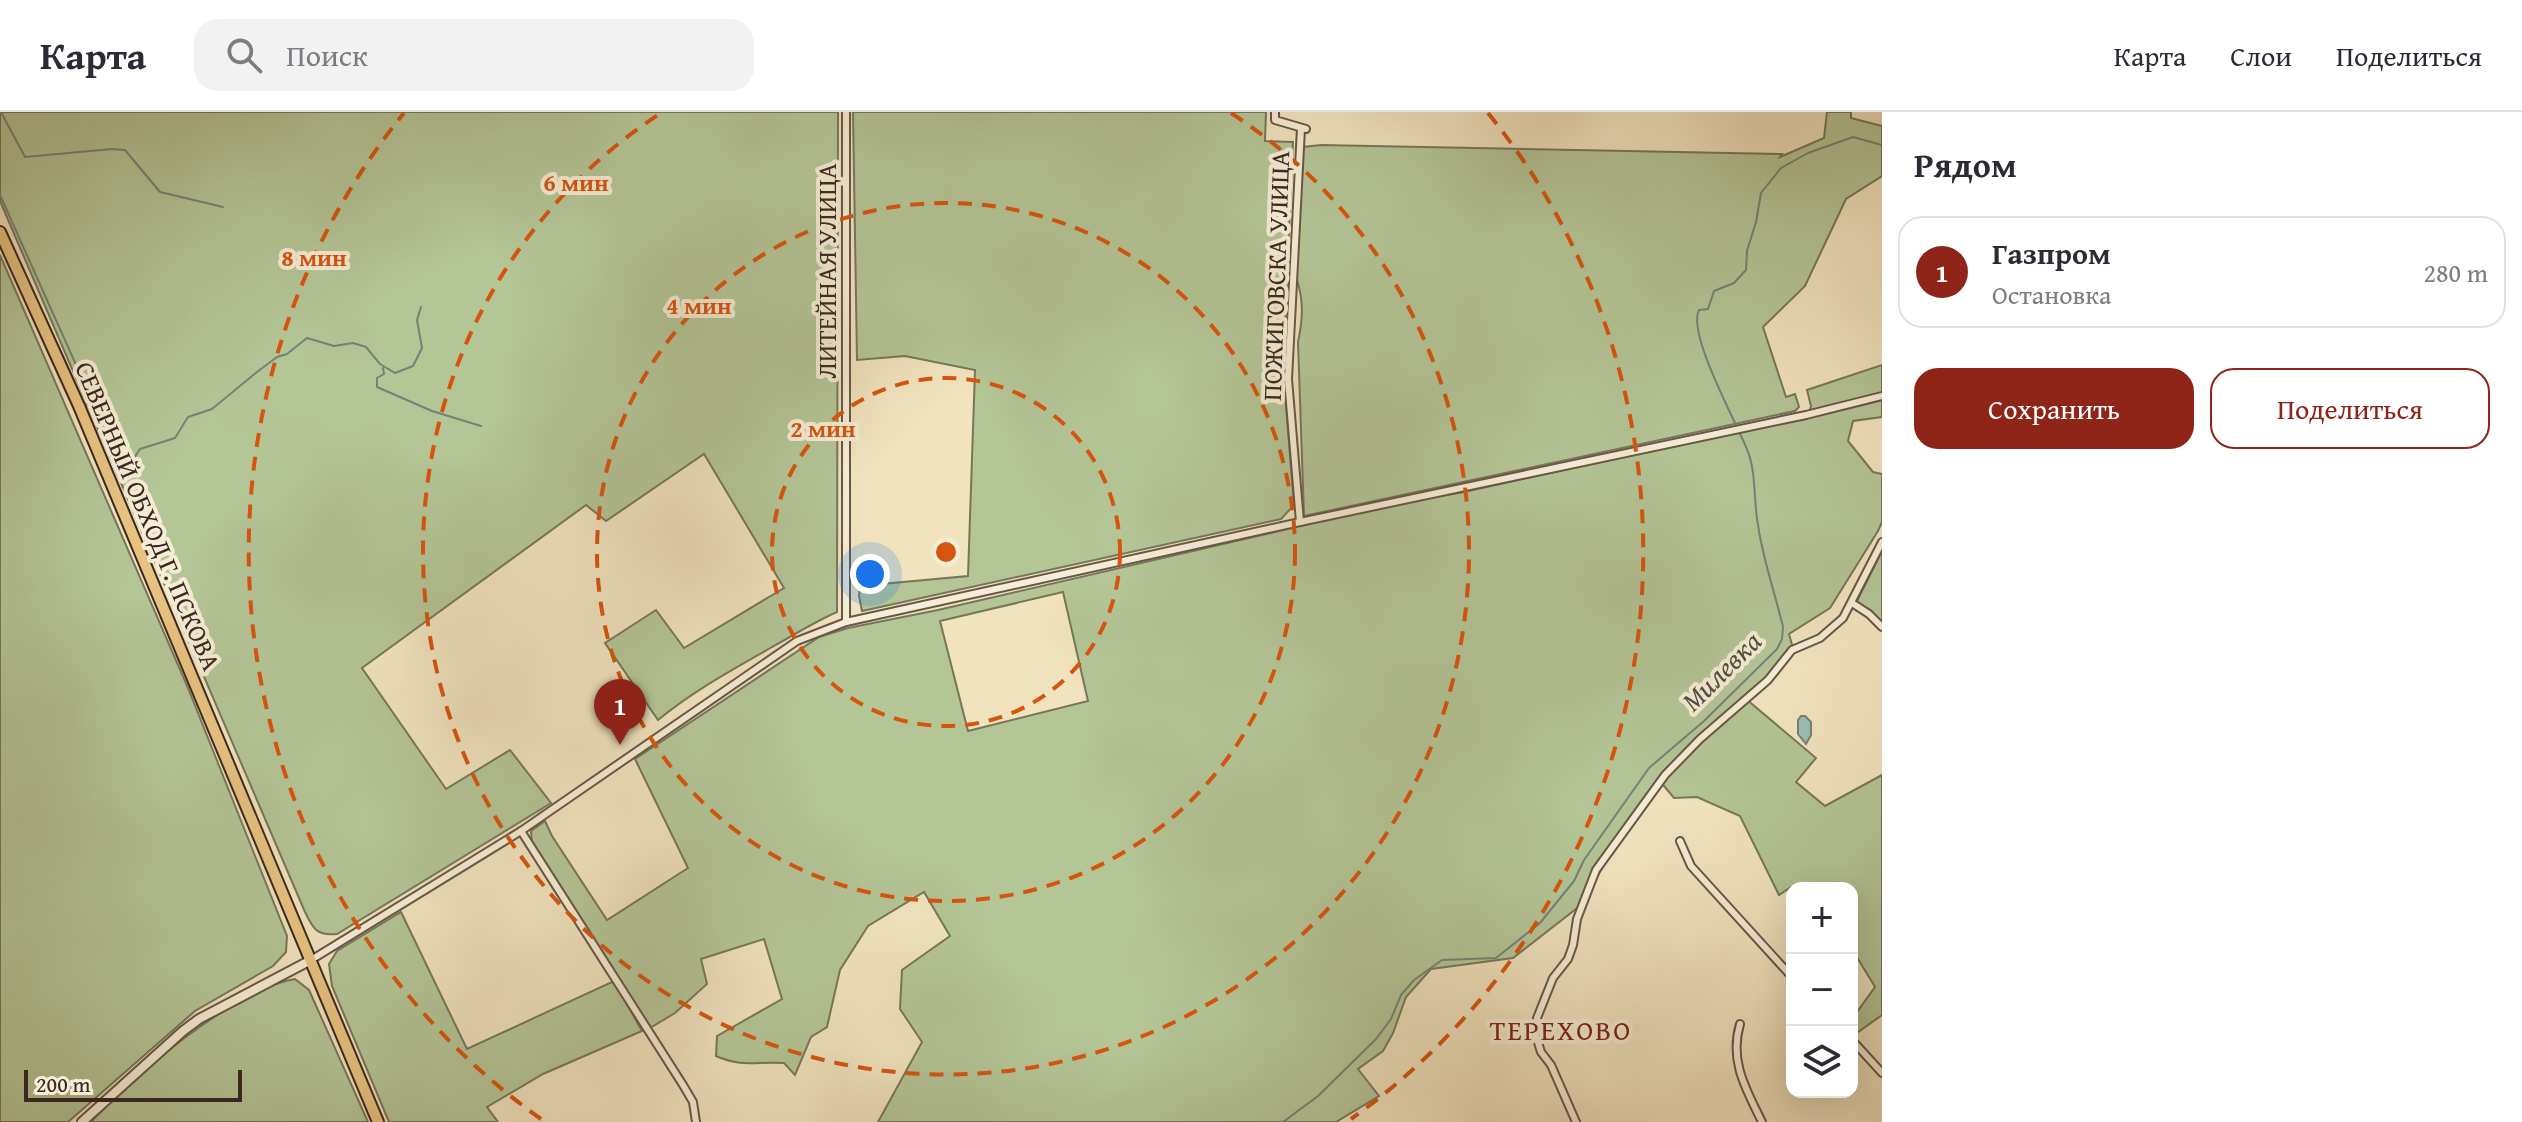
<!DOCTYPE html>
<html lang="ru">
<meta charset="utf-8">
<style>
body{margin:0;font-family:"Gentium Book Plus",serif;background:#f2f2f3;color:#2b2b33}
.controls{position:absolute;right:24px;bottom:24px;display:grid;overflow:hidden;border-radius:16px;box-shadow:0 8px 32px #0002}
.controls button{width:72px;height:72px;display:grid;place-items:center;padding:0;border:0;border-bottom:2px solid #e1e1e2;background:#fff;color:#2b2b33;font:40px sans-serif}
.scale{position:absolute;left:24px;bottom:20px;width:218px;box-sizing:border-box;padding-left:8px;border:4px solid #3a2820;border-top:0;font-size:22px;line-height:28px;white-space:nowrap;color:#3a2820;-webkit-text-stroke:6px #f5edd5;paint-order:stroke}
.you{position:absolute;left:870px;top:462px;width:28px;height:28px;margin:-20px;border:6px solid #fff;border-radius:50%;background:#1a73e8;box-shadow:0 0 0 12px #1a73e833}
.badge{display:grid;place-items:center;width:52px;height:52px;border-radius:50%;background:#8f2418;color:#fff;font-size:26px;font-weight:700}
.pin{position:absolute;translate:-50% -66px;filter:drop-shadow(0 2px 4px #0008)}
.pin::after{content:'';position:absolute;top:42px;width:28px;height:24px;background:inherit;clip-path:polygon(0 0,100% 0,50% 100%)}
.list{margin:0;padding:0;list-style:none}
h2{display:flex;justify-content:space-between;align-items:center;height:104px;margin:0;padding:0 32px;font-size:34px}
h2 small{font-size:26px;font-weight:400;color:#7c7c81}
.list li{display:grid;grid-template-columns:52px 1fr auto;gap:24px;align-items:center;box-sizing:border-box;height:112px;margin:0 16px 16px;padding:0 16px;border:2px solid #e1e1e2;border-radius:24px}
.list b{display:block;font-size:30px;white-space:nowrap}
.list p{margin:0;font-size:26px;white-space:nowrap;color:#7c7c81}
.list em{font-size:26px;font-style:normal;color:#7c7c81}
.actions{display:flex;gap:16px;padding:24px 32px}
.actions a{flex:1;padding:18px 0;border:2px solid #8f2418;border-radius:24px;text-align:center;font-size:28px;color:#8f2418}
.actions .main{background:#8f2418;color:#fff}
.icon{flex:none;width:44px;height:44px;fill:none;stroke:currentColor;stroke-width:2;stroke-linecap:round;stroke-linejoin:round}
.map{position:relative;flex:none;width:1882px;height:1010px;overflow:hidden}
header{display:flex;align-items:center;gap:48px;box-sizing:border-box;height:112px;padding:0 40px;background:#fff;border-bottom:2px solid #e1e1e2}
header strong{font-size:38px}
nav{display:flex;gap:44px;margin-inline-start:auto;font-size:28px}
.search{width:560px;height:72px;background:#f2f2f3;display:flex;align-items:center;gap:20px;box-sizing:border-box;padding:0 28px;border-radius:24px;color:#7c7c81;font-size:30px}
main{display:flex}
aside{flex:1;background:#fff}
.map>svg:first-child{display:block}
</style>
<header>
<strong>Карта</strong>
<div class="search"><svg class="icon" aria-label="search" viewBox="0 0 24 24"><circle cx="10" cy="10" r="6"/><path d="M15 15l6 6"/></svg>Поиск</div>
<nav><a>Карта</a><a>Слои</a><a>Поделиться</a></nav>
</header>
<main>
<div class="map">
<svg width="1882" height="1010" viewBox="0 0 1882 1010">
<rect width="100%" height="100%" fill="#f0e3be"/>
<filter id="stains"><feTurbulence type="fractalNoise" baseFrequency=".0025" numOctaves="4"/><feColorMatrix values="0 0 0 0 .2 0 0 0 0 .09 0 0 0 0 .02 0 0 0 .5 -.17"/></filter>
<radialGradient id="worn" r=".72"><stop offset=".6" stop-color="#630" stop-opacity="0"/><stop offset="1" stop-color="#630" stop-opacity=".3"/></radialGradient>
<g fill="#b4c596" stroke="#77765b" stroke-width="2" fill-rule="evenodd">
<path d="M0 0H838L837 500C814 510 794 523 772 535 732 558 693 579 658 608L605 531 656 498 684 536 784 476 704 342 606 409 586 393 362 556 446 677 510 638 551 691 337 822C317 824 313 817 305 800L0 89Z"/>
<path d="M853 0H1266L1265 29 1293 30 1283 256 1294 393 1281 407 862 499 859 484 860 474 968 464 975 258 905 244 857 248Z"/>
<path d="M1827 0H1851V6L1882 14V64L1846 87 1805 174 1763 215 1786 285 1795 282 1799 295 1795 299 1304 404 1298 230C1303 206 1304 188 1296 165L1303 35 1321 33 1782 42 1780 45 1824 26Z"/>
<path d="M0 143 188 576 287 824 286 840 273 854 195 899 68 1010H0Z"/>
<path d="M1882 253V305L1853 309 1848 329 1873 360 1882 362V410L1878 419 1830 496 1789 522 1793 536 1766 569 1746 587 1816 646 1796 670 1825 694 1882 663V903L1854 923 1852 907 1875 875 1852 837V776L1791 775 1779 783 1740 704 1697 685 1674 686 1659 668 1612 739 1581 793 1513 846 1431 857 1406 885 1393 921 1383 939 1358 957 1379 984 1336 1010H878L922 930 900 897 902 858 950 824 924 780 868 814 840 858 827 915 811 925 795 963 784 951C756 949 743 956 716 944L717 924 782 887 764 827 701 847 707 872 675 901 650 916 532 732 531 719 545 709 552 724 607 808 688 756 635 647 819 525 848 516 938 498 1275 420 1360 398 1464 380 1808 304 1811 294 1807 278ZM1063 480 1088 589 968 619 940 509Z"/>
<path d="M1882 439V511L1856 491Z"/>
<path d="M401 800 467 937 614 869 642 919 543 962 487 995 498 1010H389L332 874 329 852 337 839Z"/>
<path d="M295 867 309 878 368 1010H91C132 964 235 877 295 867Z"/>
</g>
<path fill="#9abeb3" stroke="#748278" stroke-width="2" d="M1801 604H1805L1811 610V623L1806 632 1798 622V608Z"/>
<g fill="none" stroke-linecap="round" stroke-linejoin="round">
<g stroke="#748278" stroke-width="2">
<path d="M1 0 25 45 112 37 125 38 160 80 223 95"/>
<path d="M0 83 120 351 134 346 140 337 175 326 188 305 212 297 257 260 277 245 287 242 307 226 334 234 353 231 366 235 380 252 395 261 413 254 422 236 417 208 421 195"/>
<path d="M383 256 384 262 377 266V275L432 299 481 314"/>
<path d="M1283 1010 1318 984 1376 927 1391 907 1401 883 1414 868 1442 848 1496 846 1540 811 1574 769 1584 748 1649 656 1704 609 1777 537 1782 527 1783 515C1775 481 1763 448 1758 413 1753 387 1757 359 1746 335 1735 308 1687 221 1699 198L1708 197 1714 179 1734 171 1746 158 1747 139 1756 110 1761 81 1781 56 1808 41 1853 25 1882 33"/>
</g>
<g stroke="#685748" stroke-width="10">
<g id="minor">
<path d="M1275 0V8L1306 17"/>
<path d="M1300 410 1288 267 1301 16"/>
<path d="M1852 491 1869 502 1882 515"/>
<path d="M846 510V0"/>
<path d="M521 719 683 973 693 990 696 1010"/>
<path d="M1680 729 1691 754 1792 865"/>
<path d="M311 848 521 719 797 529 846 510 1300 410 1806 303 1882 284"/>
<path d="M1740 912C1729 949 1746 977 1762 1010"/>
<path d="M1852 928 1882 961"/>
<path d="M1576 1010 1551 953 1541 940 1536 924 1537 906 1553 866 1568 847 1573 833 1577 807 1596 758 1665 663 1700 627 1768 568 1792 538 1820 526 1843 506 1882 430"/>
</g>
</g>
<g stroke="#685748" stroke-width="12">
<path id="tertiary" d="M82 1010 183 919 199 907 311 848"/>
</g>
<g stroke="#3a2820" stroke-width="14">
<path id="trunk" d="M0 120 79 294 378 1010"/>
</g>
<use href="#minor" stroke="#f5edd5" stroke-width="6"/>
<use href="#tertiary" stroke="#f5edd5" stroke-width="8"/>
<use href="#trunk" stroke="#e8c27f" stroke-width="10"/>
</g>
<g fill="none" stroke="#d7540e" stroke-width="4" stroke-dasharray="14 10">
<circle cx="946" cy="440" r="174"/>
<circle cx="946" cy="440" r="349"/>
<path d="M1231 1A523 523 0 1 1 661 1"/>
<path d="M541 1007A697 697 0 0 1 404 1M1488 1A697 697 0 0 1 1351 1007"/>
</g>
<g text-anchor="middle" stroke-width="8" stroke-linejoin="round" paint-order="stroke">
<g font-size="26" fill="#3a2820" stroke="#f5edd5">
<text transform="translate(827 159) rotate(-90)" y="9">ЛИТЕЙНАЯ УЛИЦА</text>
<text transform="translate(1276 164) rotate(-88)" y="9">ПОЖИГОВСКА УЛИЦА</text>
<text transform="translate(148 404) rotate(67)" y="9">СЕВЕРНЫЙ ОБХОД Г. ПСКОВА</text>
</g>
<g font-size="28" font-style="italic" fill="#524e45" stroke="#f5edd5">
<text transform="translate(1721 559) rotate(-45)" y="10">Милевка</text>
</g>
<g font-size="28" letter-spacing="2" fill="#7a1f14" stroke="#f5edd5">
<text x="1561" y="928">ТЕРЕХОВО</text>
</g>
</g>
<circle cx="946" cy="440" r="12" fill="#d7540e" stroke="#f5edd5" stroke-width="4"/>
<g font-size="24" text-anchor="middle" font-weight="bold" fill="#d7540e" stroke="#f5edd5" stroke-width="8" stroke-linejoin="round" paint-order="stroke">
<text x="576" y="79">6 мин</text>
<text x="314" y="154">8 мин</text>
<text x="699" y="202">4 мин</text>
<text x="823" y="325">2 мин</text>
</g>
<rect width="100%" height="100%" filter="url(#stains)"/>
<rect width="100%" height="100%" fill="url(#worn)"/>
</svg>
<div class="controls">
<button>+</button>
<button>−</button>
<button><svg class="icon" aria-label="layers" viewBox="0 0 24 24"><path d="M12 4l9 5-9 5-9-5zM3 14l9 5 9-5"/></svg></button>
</div>
<div class="scale">200 m</div>
<div class="you"></div>
<div class="pin badge" style="left:620px;top:633px">1</div>
</div>
<aside>
<h2>Рядом<small></small></h2>
<ul class="list">
<li><span class="badge">1</span><div><b>Газпром</b><p>Остановка</p></div><em>280 m</em></li>
</ul>
<div class="actions"><a class="main">Сохранить</a><a>Поделиться</a></div>
</aside>
</main>
